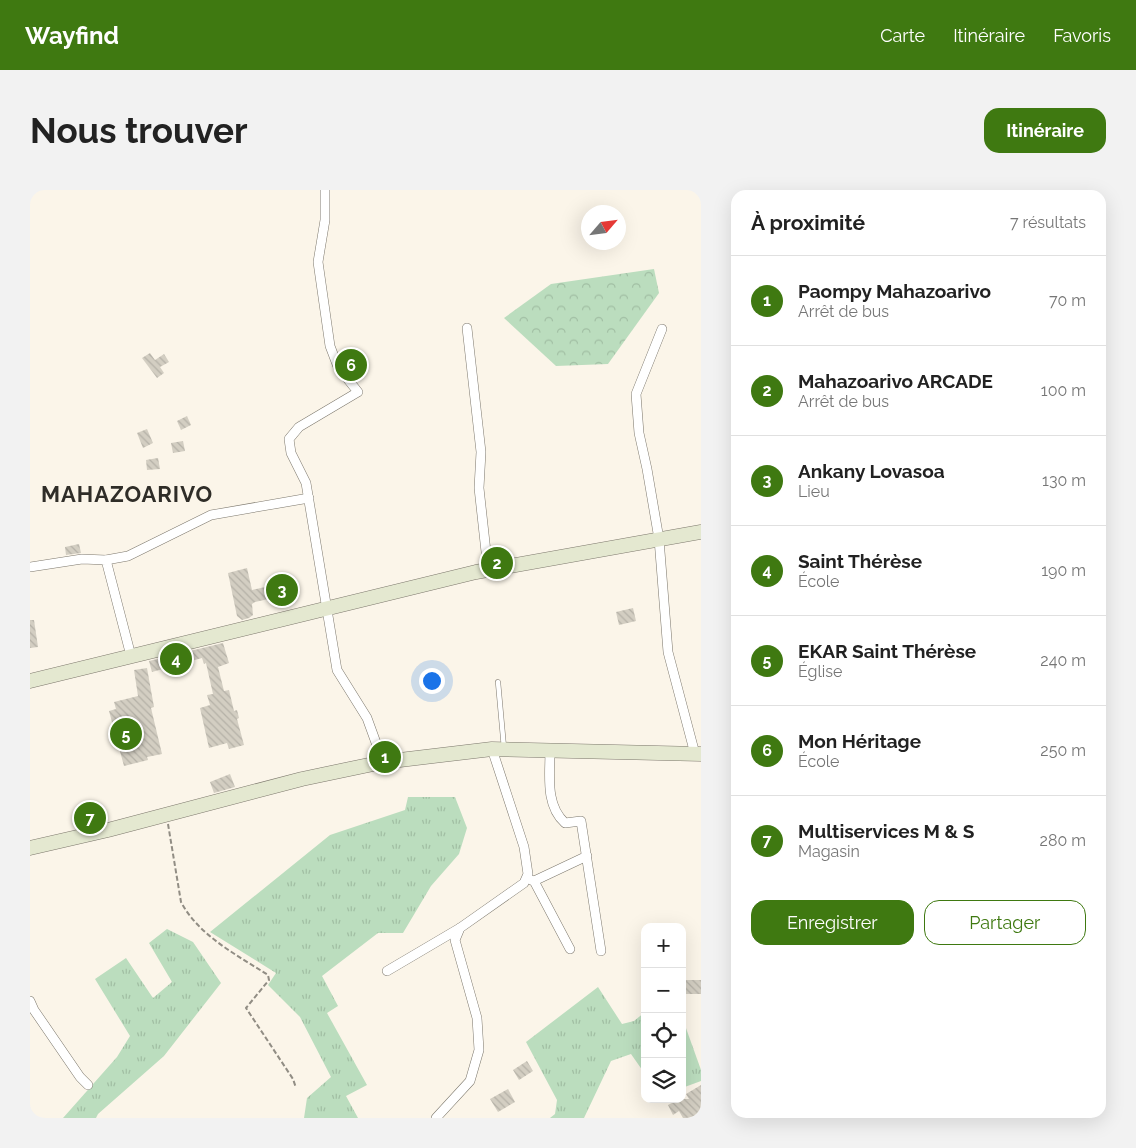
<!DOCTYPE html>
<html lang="fr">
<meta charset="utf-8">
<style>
body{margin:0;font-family:Raleway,sans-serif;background:#f2f2f2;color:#222}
.controls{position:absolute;right:15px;bottom:15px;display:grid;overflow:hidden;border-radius:10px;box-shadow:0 5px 20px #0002}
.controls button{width:45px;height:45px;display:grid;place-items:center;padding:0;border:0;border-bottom:1px solid #e0e0e0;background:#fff;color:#222;font:25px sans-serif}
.compass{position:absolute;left:551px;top:15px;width:45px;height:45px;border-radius:50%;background:#fff;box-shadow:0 5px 20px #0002;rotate:62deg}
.you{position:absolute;left:401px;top:490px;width:18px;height:18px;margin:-12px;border:4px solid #fff;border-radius:50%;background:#1a73e8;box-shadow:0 0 0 8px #1a73e833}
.badge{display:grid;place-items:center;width:32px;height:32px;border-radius:50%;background:#3f7911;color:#fff;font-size:16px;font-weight:700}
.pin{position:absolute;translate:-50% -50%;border:2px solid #fff;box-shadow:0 1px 5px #0006}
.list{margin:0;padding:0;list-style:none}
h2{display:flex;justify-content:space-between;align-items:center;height:65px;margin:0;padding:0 20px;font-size:21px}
h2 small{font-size:16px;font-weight:400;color:#767676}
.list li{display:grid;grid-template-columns:32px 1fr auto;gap:15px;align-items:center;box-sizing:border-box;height:90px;padding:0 20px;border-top:1px solid #e0e0e0}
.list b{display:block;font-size:19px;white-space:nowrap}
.list p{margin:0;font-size:16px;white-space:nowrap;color:#767676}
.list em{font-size:16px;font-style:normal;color:#767676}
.actions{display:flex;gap:10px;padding:15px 20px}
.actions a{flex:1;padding:11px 0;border:1px solid #3f7911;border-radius:15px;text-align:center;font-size:18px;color:#3f7911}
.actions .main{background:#3f7911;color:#fff}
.icon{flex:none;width:28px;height:28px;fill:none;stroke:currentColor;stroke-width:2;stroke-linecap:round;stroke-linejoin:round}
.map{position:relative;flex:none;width:671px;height:928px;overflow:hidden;border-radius:15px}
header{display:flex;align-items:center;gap:30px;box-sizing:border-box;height:70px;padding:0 25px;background:#3f7911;color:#fff}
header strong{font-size:24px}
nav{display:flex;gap:28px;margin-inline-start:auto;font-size:18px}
.intro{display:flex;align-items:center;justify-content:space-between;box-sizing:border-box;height:120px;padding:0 30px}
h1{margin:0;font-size:35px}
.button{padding:12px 22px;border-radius:15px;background:#3f7911;color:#fff;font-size:18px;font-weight:700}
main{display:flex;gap:30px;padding:0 30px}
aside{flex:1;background:#fff;border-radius:15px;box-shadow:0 5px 20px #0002}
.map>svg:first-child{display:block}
</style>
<header>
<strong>Wayfind</strong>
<nav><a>Carte</a><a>Itinéraire</a><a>Favoris</a></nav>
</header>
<div class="intro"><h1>Nous trouver</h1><a class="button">Itinéraire</a></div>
<main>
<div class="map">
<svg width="671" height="928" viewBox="0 0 671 928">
<defs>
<pattern id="grass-tufts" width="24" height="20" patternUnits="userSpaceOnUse" patternTransform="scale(1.25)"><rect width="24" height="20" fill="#bbddbe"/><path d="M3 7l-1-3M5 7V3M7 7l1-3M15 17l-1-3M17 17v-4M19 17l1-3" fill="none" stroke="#a1bea3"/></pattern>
<pattern id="forest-crowns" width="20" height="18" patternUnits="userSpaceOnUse" patternTransform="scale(1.25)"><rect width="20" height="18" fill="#bbddbe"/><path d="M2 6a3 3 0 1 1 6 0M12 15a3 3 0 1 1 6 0" fill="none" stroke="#a1bea3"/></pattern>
<pattern id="building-back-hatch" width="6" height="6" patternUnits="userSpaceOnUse" patternTransform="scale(1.25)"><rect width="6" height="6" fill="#d3cec2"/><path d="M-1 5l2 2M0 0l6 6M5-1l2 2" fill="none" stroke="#b5b1a7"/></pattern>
</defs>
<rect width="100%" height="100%" fill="#fbf5e9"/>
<g fill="url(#grass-tufts)">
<path d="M378 607H425L437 638 429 664 401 696 373 743H348L292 786 308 816 297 823 337 895 316 906 328 928H274L277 908 301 887 270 827 238 795 246 783 180 742 300 645 375 620Z"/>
<path d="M137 739 163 752 191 793 134 866 68 924 66 928H33L87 867 100 846 65 789 96 768 123 808 142 792 119 753Z"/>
<path d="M568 797 592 834 604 831 615 822V884L601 864 581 871 554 928H520L525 924 527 910 496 852Z"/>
<path d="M652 827 671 880V891L652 898Z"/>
</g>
<path fill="url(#forest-crowns)" d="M624 79 629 103 578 174 526 176 474 128 521 94Z"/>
<g fill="url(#building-back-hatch)">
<path d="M120 163 125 170 134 164 139 172 130 177 134 183 127 188 112 168Z"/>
<path d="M157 226 161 235 151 240 147 231Z"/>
<path d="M117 239 123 253 113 258 107 243Z"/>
<path d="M153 251 155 261 143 263 141 253Z"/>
<path d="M128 268 130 279 117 280 116 270Z"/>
<path d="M49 354 51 363 36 365 35 357Z"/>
<path d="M217 378 222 400 267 390 270 402 225 412 222 414 223 425 219 428 212 430 207 426 198 383Z"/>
<path d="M603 418 606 431 589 435 586 422Z"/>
<path d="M0 430H4L8 457 0 458Z"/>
<path d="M193 453 199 473 188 477 194 501 199 500 204 521 207 520 209 528 207 529 214 555 199 559 197 553 179 558 170 518 180 515 177 505 183 504 176 473 174 474 172 468 122 482 119 471Z"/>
<path d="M117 478 124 517 121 518 132 564 117 567 118 570 94 576 79 521 86 519 84 512 108 506 104 480Z"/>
<path d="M200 584 205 597 184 603 180 592Z"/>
<rect x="654" y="790" width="17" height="14"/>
<path d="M497 871 503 881 489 890 483 880Z"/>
<path d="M671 895V928H653L649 921 643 925 638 915 649 909H659L656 904Z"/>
<path d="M478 899 485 912 468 922 460 909Z"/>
</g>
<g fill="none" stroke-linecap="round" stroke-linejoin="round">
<g stroke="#7c776c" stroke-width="5.5">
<path id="lane" d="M468 492 474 558"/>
</g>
<g stroke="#7c776c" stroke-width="10">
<g id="street">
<path d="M295 0V30L288 72 300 156 308 177 328 202 269 237 259 249 261 263 276 293 307 480 337 528 353 572"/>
<path d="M437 138 451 262 449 298 458 380"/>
<path d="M632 139 606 204 609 243 617 279 629 349 638 462 665 564"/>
<path d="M76 370 98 366 181 325 279 308"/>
<path d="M0 377 52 369 76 370 101 466"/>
<path d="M520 560C520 585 515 615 535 633L551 631 571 761"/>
<path d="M501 690 504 691 557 666"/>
<path d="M504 691 540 759"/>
<path d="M357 781 430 738"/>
<path d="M0 811 4 820 50 887 58 895"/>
<path d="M406 928 440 891 449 860 447 828 425 750 430 738 494 693 498 684 494 657 462 559"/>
</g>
</g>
<g stroke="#7c776c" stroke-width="15">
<g id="secondary">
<path d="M0 491 446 382 671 342"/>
<path d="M0 658 78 640 272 589 353 572 462 559 671 564"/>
</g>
</g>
<path stroke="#918d84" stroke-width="2" stroke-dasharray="5 2.5" stroke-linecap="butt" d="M138 634 151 712C169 746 207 765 238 785L239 790 216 818 263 889 266 898"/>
<use href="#lane" stroke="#fff" stroke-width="4.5"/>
<use href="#street" stroke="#fff" stroke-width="9"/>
<use href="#secondary" stroke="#e4e8d0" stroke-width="14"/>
</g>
<g text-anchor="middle" stroke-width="4.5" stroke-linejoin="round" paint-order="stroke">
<g font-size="22" font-weight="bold" letter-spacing="1" fill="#2f2d28" stroke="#fbf5e9">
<text x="97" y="312">MAHAZOARIVO</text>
</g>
</g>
</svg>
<div class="controls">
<button>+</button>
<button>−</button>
<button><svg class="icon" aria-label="locate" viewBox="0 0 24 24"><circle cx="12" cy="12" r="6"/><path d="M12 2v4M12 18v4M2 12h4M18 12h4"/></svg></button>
<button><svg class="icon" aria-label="layers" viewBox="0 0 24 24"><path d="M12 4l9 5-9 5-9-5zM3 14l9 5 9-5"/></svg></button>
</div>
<svg class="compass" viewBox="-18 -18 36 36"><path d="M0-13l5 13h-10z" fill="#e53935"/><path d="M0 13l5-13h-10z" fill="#767676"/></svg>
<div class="you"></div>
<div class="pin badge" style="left:355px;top:567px">1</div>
<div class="pin badge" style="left:467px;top:373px">2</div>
<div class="pin badge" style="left:252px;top:400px">3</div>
<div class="pin badge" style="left:146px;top:469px">4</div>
<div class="pin badge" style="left:96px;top:544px">5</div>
<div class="pin badge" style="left:321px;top:175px">6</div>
<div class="pin badge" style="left:60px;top:628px">7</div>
</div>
<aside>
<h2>À proximité<small>7 résultats</small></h2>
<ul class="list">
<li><span class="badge">1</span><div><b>Paompy Mahazoarivo</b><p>Arrêt de bus</p></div><em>70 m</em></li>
<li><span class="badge">2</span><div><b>Mahazoarivo ARCADE</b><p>Arrêt de bus</p></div><em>100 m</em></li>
<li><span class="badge">3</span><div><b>Ankany Lovasoa</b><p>Lieu</p></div><em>130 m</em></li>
<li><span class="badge">4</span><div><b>Saint Thérèse</b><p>École</p></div><em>190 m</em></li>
<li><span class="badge">5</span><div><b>EKAR Saint Thérèse</b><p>Église</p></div><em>240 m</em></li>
<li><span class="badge">6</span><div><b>Mon Héritage</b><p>École</p></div><em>250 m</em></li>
<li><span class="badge">7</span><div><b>Multiservices M &amp; S</b><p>Magasin</p></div><em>280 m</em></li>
</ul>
<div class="actions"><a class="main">Enregistrer</a><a>Partager</a></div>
</aside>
</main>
